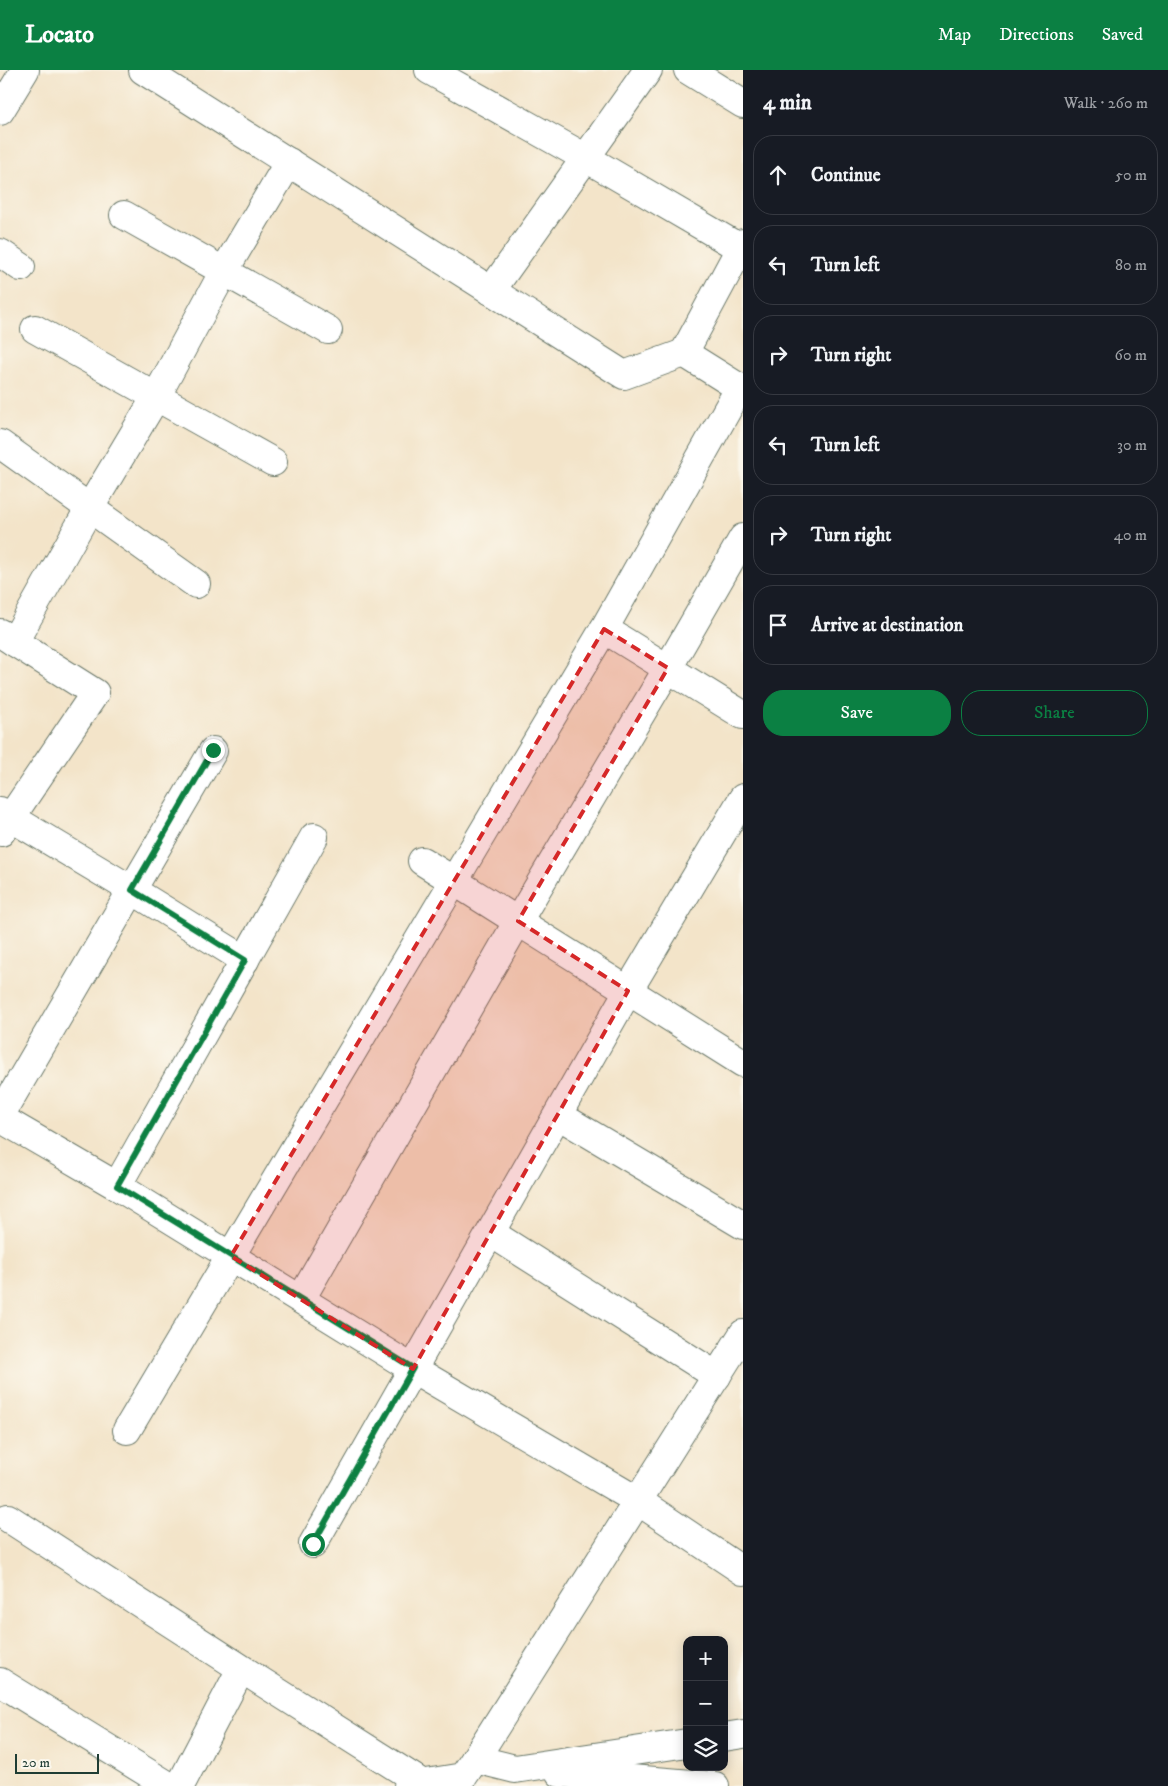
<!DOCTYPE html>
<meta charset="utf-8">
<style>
body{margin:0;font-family:"IM FELL DW Pica",serif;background:#242831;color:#f1f3f6}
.controls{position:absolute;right:15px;bottom:15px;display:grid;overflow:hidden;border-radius:10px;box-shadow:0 2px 12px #0003}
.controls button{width:45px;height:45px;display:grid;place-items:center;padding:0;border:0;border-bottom:1px solid #363941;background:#171b24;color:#f1f3f6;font:25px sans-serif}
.scale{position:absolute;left:15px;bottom:12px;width:84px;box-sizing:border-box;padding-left:5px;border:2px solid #1f3d34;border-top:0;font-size:14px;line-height:18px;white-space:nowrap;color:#1f3d34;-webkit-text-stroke:4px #fbf7ec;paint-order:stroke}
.stop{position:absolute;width:15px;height:15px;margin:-11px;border:4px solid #0b8043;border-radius:50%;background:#fff}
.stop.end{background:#0b8043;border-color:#fff;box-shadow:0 1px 5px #0008}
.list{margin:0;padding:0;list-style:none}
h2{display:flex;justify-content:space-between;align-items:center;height:65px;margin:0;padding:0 20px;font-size:21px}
h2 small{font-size:16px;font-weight:400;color:#9ea1a6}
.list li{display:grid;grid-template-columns:32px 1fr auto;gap:15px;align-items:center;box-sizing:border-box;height:80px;margin:0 10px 10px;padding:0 10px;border:1px solid #363941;border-radius:20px}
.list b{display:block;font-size:19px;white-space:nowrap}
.list em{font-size:16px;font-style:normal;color:#9ea1a6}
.actions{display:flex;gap:10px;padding:15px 20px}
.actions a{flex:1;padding:11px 0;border:1px solid #0b8043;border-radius:20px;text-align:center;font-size:18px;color:#0b8043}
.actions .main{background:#0b8043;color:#fff}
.icon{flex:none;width:28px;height:28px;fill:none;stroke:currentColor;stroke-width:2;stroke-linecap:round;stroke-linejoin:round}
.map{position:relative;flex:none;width:743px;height:1716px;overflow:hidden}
header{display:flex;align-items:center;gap:30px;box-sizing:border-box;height:70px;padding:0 25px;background:#0b8043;color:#fff}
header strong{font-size:24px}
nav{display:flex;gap:28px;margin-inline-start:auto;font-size:18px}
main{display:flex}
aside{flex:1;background:#171b24}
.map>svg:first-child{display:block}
</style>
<header>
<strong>Locato</strong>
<nav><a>Map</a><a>Directions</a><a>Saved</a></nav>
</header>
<main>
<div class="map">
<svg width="743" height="1716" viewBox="0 0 743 1716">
<rect width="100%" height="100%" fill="#fbf7ec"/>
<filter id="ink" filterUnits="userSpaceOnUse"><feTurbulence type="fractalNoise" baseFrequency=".02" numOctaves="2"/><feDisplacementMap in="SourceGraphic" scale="10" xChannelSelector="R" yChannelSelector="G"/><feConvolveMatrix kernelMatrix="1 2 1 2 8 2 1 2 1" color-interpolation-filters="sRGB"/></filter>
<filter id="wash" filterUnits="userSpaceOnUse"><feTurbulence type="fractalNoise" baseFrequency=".0096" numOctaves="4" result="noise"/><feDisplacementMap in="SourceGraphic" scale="20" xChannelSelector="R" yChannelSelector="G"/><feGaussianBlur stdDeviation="1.12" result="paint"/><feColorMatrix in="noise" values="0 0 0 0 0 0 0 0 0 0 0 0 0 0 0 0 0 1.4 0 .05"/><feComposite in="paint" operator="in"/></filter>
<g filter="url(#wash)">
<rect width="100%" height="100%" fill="#f3e4c9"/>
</g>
<g filter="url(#ink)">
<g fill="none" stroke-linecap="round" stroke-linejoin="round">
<g stroke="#697768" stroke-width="30">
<g id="minor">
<path d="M143 0 624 305 684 283 743 320"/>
<path d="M429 0 586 88 740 178"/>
<path d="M688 0 743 34"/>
<path d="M0 41 25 0"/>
<path d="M124 145 328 260"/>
<path d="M0 183 21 197"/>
<path d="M491 221 648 0"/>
<path d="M35 259 273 392"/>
<path d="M684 283 743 173"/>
<path d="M0 374 196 514"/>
<path d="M604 559 743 645"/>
<path d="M0 563 95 623 1 762"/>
<path d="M14 572 89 439 156 327 224 201 289 92"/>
<path d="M0 741 132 820 245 890"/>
<path d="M422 791 743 993"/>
<path d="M558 1045 743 1155"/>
<path d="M0 1046 213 681"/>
<path d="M0 1048 117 1116 413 1299 638 1431 743 1501"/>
<path d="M117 1116 314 767"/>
<path d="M491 1163 717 1306"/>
<path d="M301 1229 518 851 668 598 743 468"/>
<path d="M127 1360 604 559 740 317"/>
<path d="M8 1448 259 1610 423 1714"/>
<path d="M313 1474 628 921 743 728"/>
<path d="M0 1612 169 1716"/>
<path d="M724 1667 743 1664"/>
<path d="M475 1689 743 1264"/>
<path d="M560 1703 715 1716"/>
<path d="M180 1716 241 1599"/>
<path d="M408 1716 463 1707 475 1689 515 1699 687 1673"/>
</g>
</g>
<use href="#minor" stroke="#fff" stroke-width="28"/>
</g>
</g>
<g fill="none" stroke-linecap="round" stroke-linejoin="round" filter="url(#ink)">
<path stroke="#0b8043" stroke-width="6" d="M213 680 132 820 245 890 117 1116 413 1298 313 1474"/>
</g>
<path fill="#d62828" fill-opacity="0.2" stroke="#d62828" stroke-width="4" stroke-dasharray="10 6" stroke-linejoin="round" d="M604 559 668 598 518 851 628 921 413 1299 231 1186Z"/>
</svg>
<div class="controls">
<button>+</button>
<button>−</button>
<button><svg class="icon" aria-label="layers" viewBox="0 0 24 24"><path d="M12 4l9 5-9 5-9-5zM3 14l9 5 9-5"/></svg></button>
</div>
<div class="scale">20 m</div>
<div class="stop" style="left:313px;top:1474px"></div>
<div class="stop end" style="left:213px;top:680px"></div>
</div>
<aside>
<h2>4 min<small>Walk · 260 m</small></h2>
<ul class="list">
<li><svg class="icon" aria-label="ahead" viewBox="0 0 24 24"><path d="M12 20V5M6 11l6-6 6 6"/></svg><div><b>Continue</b></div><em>50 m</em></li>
<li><svg class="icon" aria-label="left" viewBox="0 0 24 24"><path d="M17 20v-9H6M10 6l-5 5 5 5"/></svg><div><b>Turn left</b></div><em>80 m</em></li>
<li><svg class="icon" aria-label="right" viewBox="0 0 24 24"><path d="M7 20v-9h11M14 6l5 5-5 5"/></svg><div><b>Turn right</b></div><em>60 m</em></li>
<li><svg class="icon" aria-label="left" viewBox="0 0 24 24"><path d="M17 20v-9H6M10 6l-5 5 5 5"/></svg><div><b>Turn left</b></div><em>30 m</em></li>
<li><svg class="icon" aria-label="right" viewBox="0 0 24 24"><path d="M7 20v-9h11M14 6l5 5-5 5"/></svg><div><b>Turn right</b></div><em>40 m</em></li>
<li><svg class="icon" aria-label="arrive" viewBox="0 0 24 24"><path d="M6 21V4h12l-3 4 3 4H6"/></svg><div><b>Arrive at destination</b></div></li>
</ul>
<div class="actions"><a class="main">Save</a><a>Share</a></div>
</aside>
</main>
